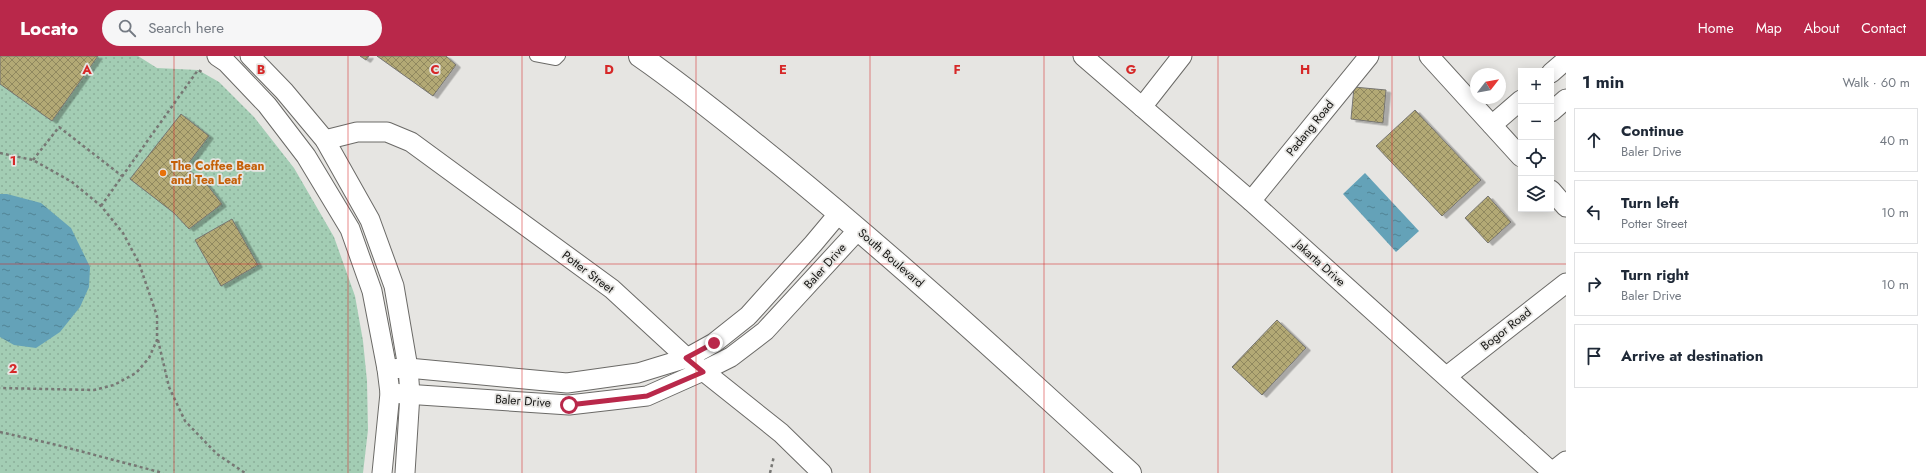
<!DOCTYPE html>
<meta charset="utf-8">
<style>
body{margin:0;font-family:Jost,sans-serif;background:#f6f6f7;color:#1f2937}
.controls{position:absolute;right:12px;top:12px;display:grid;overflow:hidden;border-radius:0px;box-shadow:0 2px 10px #0003}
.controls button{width:36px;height:36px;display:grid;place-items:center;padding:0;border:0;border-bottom:1px solid #e0e1e3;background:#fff;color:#1f2937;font:20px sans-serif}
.compass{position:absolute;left:1470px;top:12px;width:36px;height:36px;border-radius:50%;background:#fff;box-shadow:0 2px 10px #0003;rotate:59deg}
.stop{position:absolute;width:12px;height:12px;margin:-9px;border:3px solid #b9284a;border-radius:50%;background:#fff}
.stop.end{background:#b9284a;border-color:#fff;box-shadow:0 1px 4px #0008}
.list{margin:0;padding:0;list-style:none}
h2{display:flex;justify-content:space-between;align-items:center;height:52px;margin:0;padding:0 16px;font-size:17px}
h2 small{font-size:13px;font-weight:400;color:#747a83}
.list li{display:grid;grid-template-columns:26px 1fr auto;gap:12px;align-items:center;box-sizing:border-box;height:64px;margin:0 8px 8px;padding:0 8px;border:1px solid #e0e1e3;border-radius:0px}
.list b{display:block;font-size:15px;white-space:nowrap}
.list p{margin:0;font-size:13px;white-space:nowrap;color:#747a83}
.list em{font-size:13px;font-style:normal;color:#747a83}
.icon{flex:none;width:22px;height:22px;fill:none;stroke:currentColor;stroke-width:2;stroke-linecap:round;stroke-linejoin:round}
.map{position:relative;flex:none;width:1566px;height:417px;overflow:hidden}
header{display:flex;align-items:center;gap:24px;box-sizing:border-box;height:56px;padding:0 20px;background:#b9284a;color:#fff}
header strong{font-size:19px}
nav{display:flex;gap:22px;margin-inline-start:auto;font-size:14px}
.search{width:280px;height:36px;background:#f6f6f7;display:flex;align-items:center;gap:10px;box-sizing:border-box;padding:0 14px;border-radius:22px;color:#747a83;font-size:15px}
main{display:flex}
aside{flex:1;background:#fff}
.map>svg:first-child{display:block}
</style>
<header>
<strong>Locato</strong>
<div class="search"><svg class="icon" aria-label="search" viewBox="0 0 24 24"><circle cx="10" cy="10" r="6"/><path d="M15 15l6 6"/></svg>Search here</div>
<nav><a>Home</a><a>Map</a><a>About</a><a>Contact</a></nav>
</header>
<main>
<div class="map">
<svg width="1566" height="417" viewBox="0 0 1566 417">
<defs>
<pattern id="park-dots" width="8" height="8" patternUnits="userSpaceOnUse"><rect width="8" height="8" fill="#a3cdb4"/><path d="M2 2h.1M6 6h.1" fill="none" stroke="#8baf9a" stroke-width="1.8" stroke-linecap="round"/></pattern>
<pattern id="water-ripples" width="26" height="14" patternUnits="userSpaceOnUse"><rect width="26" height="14" fill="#64a2b8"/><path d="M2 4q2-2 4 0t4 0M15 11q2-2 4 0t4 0" fill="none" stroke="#518394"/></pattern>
<pattern id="building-cross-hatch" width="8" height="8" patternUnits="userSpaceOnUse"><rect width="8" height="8" fill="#b3a974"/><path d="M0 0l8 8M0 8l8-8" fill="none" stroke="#90885e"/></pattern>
<filter id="shadow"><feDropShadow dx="4.5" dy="2.5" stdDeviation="0" flood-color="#0004"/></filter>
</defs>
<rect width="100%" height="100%" fill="#e6e5e2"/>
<path fill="url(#park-dots)" d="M0 0H138L157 12 198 14 219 26 254 61 294 112 334 181 355 240 363 285 367 325 368 374 363 417H0Z"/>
<g fill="url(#water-ripples)">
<path d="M1365 117 1419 175 1396 196 1343 138Z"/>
<path d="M0 138H7L41 147 71 172 90 211 89 231 80 251 60 276 36 292 14 289 0 281Z"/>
</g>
<g fill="url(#building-cross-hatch)" stroke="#767572" filter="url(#shadow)">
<path d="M0 0H98L52 65 0 28Z"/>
<path d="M360 0H369L366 4Z"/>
<path d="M377 0H446L456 9 433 40Z"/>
<path d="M1354 31 1386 34 1383 67 1351 63Z"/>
<path d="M1415 54 1481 124 1442 160 1376 90Z"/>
<path d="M181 58 209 80 185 112 205 126 222 148 189 173 174 157 130 123Z"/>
<path d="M1488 140 1511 166 1488 187 1465 162Z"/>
<path d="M232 163 258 209 221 230 195 184Z"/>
<path d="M1277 264 1306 292 1262 339 1232 311Z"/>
</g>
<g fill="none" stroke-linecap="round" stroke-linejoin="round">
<g stroke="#6b6a67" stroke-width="12">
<path id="lane" d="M535 0 556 4 560 0"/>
</g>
<g stroke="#6b6a67" stroke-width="21">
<g id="street">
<path d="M217 0 226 6 267 49 306 100 350 173 372 235 387 313 390 337 382 417"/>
<path d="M250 0 284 35 325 84 370 164 394 230 408 312 410 338 405 417"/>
<path d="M1083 0 1251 145 1553 417"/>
<path d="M1429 0 1521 101"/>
<path d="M1551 17 1566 4"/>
<path d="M1142 51 1182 0"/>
<path d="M1551 56 1566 43"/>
<path d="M1492 69 1521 44"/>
<path d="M325 84 357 76H387L411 86 612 233 687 302 781 377 822 417"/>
<path d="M1551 134 1566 151"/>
<path d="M1251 145 1369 0"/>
<path d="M387 313 408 312 567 327 638 317 687 302 714 287 748 260 813 188 839 157"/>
<path d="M1447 320 1566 227"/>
<path d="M390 337 569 349 647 340 703 315 731 301 765 275 858 174"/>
<path d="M1552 416 1566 405"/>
</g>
</g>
<g stroke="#6b6a67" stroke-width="24">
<path id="secondary" d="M640 0C689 34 735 72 781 109 901 207 1015 312 1130 417"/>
</g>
<g stroke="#777774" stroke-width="2.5" stroke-dasharray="3 3" stroke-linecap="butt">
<path d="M0 97 33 104 72 126 101 150 123 177 139 207 157 260V284L149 302 136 317 114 329 94 334 0 332"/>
<path d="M33 104 59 71 122 120"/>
<path d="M101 150 198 14 204 17"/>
<path d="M158 284 169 331 185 365 217 398 245 417"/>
<path d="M0 376 57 389 163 417"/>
<path d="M770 417 774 400"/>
</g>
<use href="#lane" stroke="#fff" stroke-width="10"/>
<use href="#street" stroke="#fff" stroke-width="19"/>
<use href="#secondary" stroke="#fff" stroke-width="22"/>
</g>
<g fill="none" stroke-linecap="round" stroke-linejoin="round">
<path stroke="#b9284a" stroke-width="5" d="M569 349 647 340 703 316 686 302 714 287"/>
</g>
<path fill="none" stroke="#d62828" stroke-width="1" stroke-opacity="0.55" d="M174 0V417M348 0V417M522 0V417M696 0V417M870 0V417M1044 0V417M1218 0V417M1392 0V417M0 208H1566"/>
<circle fill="#e8710a" stroke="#e6e5e2" stroke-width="1.5" cx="163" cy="117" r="4"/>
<g text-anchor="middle" stroke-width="3.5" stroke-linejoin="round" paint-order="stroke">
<g font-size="12" fill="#131311" stroke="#e6e5e2">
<text transform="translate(1310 72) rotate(-51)" y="4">Padang Road</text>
<text transform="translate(891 202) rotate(41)" y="4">South Boulevard</text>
<text transform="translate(1320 207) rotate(42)" y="4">Jakarta Drive</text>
<text transform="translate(825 210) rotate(-48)" y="4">Baler Drive</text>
<text transform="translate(588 216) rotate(37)" y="4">Potter Street</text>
<text transform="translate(1506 273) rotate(-38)" y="4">Bogor Road</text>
<text transform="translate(523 345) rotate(4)" y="4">Baler Drive</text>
</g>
<g font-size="12" font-weight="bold" fill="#c56008" stroke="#e6e5e2" text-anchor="start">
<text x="171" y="114">The Coffee Bean<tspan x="171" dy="14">and Tea Leaf</tspan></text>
</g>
</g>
<g font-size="13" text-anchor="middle" font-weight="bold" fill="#d62828" stroke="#e6e5e2" stroke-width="3.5" stroke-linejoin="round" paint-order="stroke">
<text x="87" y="18">A</text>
<text x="261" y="18">B</text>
<text x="435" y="18">C</text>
<text x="609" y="18">D</text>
<text x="783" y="18">E</text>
<text x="957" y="18">F</text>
<text x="1131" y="18">G</text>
<text x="1305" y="18">H</text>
<text x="13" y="109">1</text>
<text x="13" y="317">2</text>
</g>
</svg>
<div class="controls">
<button>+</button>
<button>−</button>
<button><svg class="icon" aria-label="locate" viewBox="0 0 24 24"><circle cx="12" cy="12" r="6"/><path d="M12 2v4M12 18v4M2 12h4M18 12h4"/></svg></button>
<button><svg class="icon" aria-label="layers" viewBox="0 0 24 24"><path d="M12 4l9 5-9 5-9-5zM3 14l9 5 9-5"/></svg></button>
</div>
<svg class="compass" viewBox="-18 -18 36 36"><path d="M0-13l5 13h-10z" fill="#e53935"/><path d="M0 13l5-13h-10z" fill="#747a83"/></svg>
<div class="stop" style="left:569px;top:349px"></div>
<div class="stop end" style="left:714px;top:287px"></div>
</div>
<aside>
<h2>1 min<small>Walk · 60 m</small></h2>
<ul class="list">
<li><svg class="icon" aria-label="ahead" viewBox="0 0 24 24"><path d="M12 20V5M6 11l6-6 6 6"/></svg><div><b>Continue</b><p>Baler Drive</p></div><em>40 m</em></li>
<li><svg class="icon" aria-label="left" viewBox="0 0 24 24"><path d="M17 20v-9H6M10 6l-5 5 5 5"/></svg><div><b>Turn left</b><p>Potter Street</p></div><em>10 m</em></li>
<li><svg class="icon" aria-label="right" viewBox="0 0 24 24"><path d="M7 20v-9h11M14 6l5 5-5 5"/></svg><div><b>Turn right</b><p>Baler Drive</p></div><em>10 m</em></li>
<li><svg class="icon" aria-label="arrive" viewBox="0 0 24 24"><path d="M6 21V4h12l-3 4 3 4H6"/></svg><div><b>Arrive at destination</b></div></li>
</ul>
</aside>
</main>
